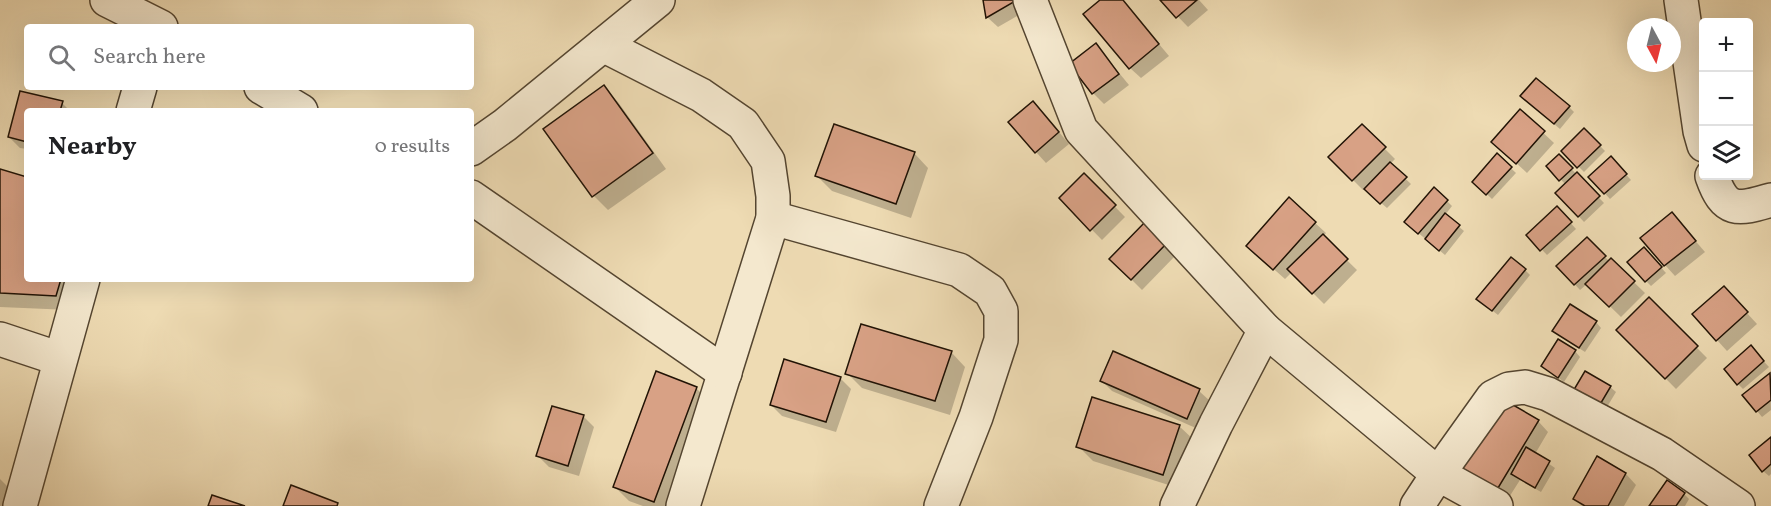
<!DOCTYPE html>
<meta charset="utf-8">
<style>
body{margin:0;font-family:Vollkorn,serif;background:#f6f6f6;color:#202124}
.controls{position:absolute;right:18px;top:18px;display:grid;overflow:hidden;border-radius:6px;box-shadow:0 6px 24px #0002}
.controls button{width:54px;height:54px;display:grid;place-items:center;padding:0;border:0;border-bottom:2px solid #e0e0e0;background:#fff;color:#202124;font:30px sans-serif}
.compass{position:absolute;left:1627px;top:18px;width:54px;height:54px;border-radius:50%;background:#fff;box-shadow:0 6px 24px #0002;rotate:173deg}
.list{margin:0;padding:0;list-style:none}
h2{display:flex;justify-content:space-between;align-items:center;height:78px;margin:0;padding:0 24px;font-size:26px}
h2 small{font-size:20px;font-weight:400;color:#757577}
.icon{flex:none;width:33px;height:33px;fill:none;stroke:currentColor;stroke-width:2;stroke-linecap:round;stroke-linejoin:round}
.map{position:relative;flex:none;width:1771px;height:506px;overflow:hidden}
.search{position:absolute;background:#fff;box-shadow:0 6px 24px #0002;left:24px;top:24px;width:450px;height:66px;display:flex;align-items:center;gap:15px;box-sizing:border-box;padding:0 21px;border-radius:6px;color:#757577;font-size:22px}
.panel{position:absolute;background:#fff;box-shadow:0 6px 24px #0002;left:24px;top:108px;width:450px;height:174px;border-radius:6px}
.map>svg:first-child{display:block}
</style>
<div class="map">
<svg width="1771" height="506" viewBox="0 0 1771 506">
<rect width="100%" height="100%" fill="#eedbb3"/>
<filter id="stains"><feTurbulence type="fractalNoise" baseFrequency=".00333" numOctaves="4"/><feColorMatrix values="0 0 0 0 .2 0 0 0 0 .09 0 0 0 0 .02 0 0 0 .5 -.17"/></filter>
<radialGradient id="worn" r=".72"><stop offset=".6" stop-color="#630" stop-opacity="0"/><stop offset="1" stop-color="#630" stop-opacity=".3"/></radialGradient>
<g fill="#0003">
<path d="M985 0H1028L1029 9 998 27 987 17Z"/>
<path d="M1102 0H1122L1169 56 1141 78 1130 68Z"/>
<path d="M1162 0H1199L1208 10 1188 27Z"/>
<path d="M1096 45 1129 85 1104 104 1093 93Z"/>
<path d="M603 87 618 102 666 169 608 210 594 196Z"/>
<path d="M21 92 62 103 70 111H27V149L20 148 9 137Z"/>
<path d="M1528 102 1569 107 1574 112 1560 129Z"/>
<path d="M1520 111 1554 143 1527 173 1504 152Z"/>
<path d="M1044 114 1069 144 1046 163 1036 152Z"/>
<path d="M1362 126 1395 159 1390 164 1411 184 1387 208 1365 189 1363 190 1330 157Z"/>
<path d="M1584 130 1605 151 1584 172 1563 151Z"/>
<path d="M914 153 928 168 911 218 832 191 817 176Z"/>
<path d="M1497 155 1516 173 1492 199 1474 182Z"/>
<path d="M1559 156 1604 203 1584 222 1557 193 1566 185 1548 166Z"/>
<path d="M1611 158 1631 180 1610 199 1590 177Z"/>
<path d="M0 171 27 179V279H80L70 310 0 307Z"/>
<path d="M1084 175 1125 217 1102 240 1061 198Z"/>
<path d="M1289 199 1326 233 1323 237 1357 270 1324 304 1292 272 1285 279 1259 256Z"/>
<path d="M1447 201 1452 206 1445 215 1464 231 1445 255 1411 227Z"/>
<path d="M1557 208 1576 229 1547 255 1528 235Z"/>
<path d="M1672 214 1705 252 1675 276 1665 265Z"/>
<path d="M1146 223 1177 254 1142 290 1111 259Z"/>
<path d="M1587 239 1610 262 1611 260 1645 293 1621 317 1587 284 1580 290 1558 266Z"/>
<path d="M1649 254 1666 273 1651 286 1646 281Z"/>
<path d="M1525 270 1530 275 1498 315 1484 304Z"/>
<path d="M1649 299 1707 358 1676 389 1618 330Z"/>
<path d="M1734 299 1757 324 1727 351 1717 340Z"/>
<path d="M1596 322 1601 328 1585 352 1560 336Z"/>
<path d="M1575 351 1580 357 1564 382 1543 366Z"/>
<path d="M951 352 965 367 950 415 862 388 847 373Z"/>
<path d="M1114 353 1199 391 1210 401 1198 429 1112 391 1101 380Z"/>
<path d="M1756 353 1769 367 1743 389 1738 384Z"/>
<path d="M1770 375 1771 410 1762 417 1744 395Z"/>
<path d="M840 378 851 389 836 432 782 416 771 405Z"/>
<path d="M1610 387 1616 392 1601 417 1576 403Z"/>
<path d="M696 388 711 403 672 506H643L629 501 614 486Z"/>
<path d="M583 416 594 427 579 476 549 467 538 456Z"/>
<path d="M1538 421 1548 432 1535 454 1555 468 1541 492 1520 480 1506 502 1471 482Z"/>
<path d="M1179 426 1194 440 1178 488 1093 461 1078 446Z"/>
<path d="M1771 439V474L1769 476 1763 471Z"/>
<path d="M1598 458 1626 474 1636 485 1624 506H1582L1575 499Z"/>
<path d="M0 479 10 489 6 506H0Z"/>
<path d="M1684 494 1689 499 1685 506H1650Z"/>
</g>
<g fill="#d8a185" stroke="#211305" stroke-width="1.5">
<path d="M983 0H1017L986 18Z"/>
<path d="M1100 0H1123L1159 44 1129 69 1083 14Z"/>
<path d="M1160 0H1197L1176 18Z"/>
<path d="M1096 43 1119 74 1092 94 1069 64Z"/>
<path d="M1536 78 1570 106 1554 124 1520 96Z"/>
<path d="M604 85 653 153 592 197 543 129Z"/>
<path d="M20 91 63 101 60 111H27V142L8 137Z"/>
<path d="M1033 101 1059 132 1035 153 1008 122Z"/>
<path d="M1520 109 1545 131 1516 164 1491 142Z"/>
<path d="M834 124 915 152 896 204 815 176Z"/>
<path d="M1362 124 1386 147 1352 181 1328 157Z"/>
<path d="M1584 128 1601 145 1577 168 1561 151Z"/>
<path d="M1497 153 1512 167 1486 195 1472 182Z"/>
<path d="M1559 154 1573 168 1559 181 1546 166Z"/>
<path d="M1611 156 1627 174 1604 194 1588 177Z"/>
<path d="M1390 162 1407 177 1380 204 1364 189Z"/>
<path d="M0 169 27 177V279H61L56 296 0 293Z"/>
<path d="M1577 172 1600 196 1578 217 1555 193Z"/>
<path d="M1084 173 1116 205 1090 231 1059 198Z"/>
<path d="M1434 187 1448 200 1418 234 1404 222Z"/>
<path d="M1289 197 1316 222 1273 270 1246 246Z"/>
<path d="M1557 206 1572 222 1540 251 1526 235Z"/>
<path d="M1672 212 1696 241 1664 266 1640 238Z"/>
<path d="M1445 213 1460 225 1439 251 1425 239Z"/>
<path d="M1146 221 1168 242 1131 280 1109 259Z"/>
<path d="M1323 234 1348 259 1312 294 1287 269Z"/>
<path d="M1587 237 1606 256 1574 285 1556 266Z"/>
<path d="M1644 247 1662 267 1645 282 1627 262Z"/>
<path d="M1511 257 1526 269 1492 311 1476 299Z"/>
<path d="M1611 258 1635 281 1609 307 1585 284Z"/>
<path d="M1724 286 1748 312 1716 341 1692 314Z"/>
<path d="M1649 297 1698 346 1665 379 1616 330Z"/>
<path d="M1570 304 1597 321 1579 348 1552 331Z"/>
<path d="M861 324 952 351 935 401 845 374Z"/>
<path d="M1558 339 1576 350 1558 378 1541 366Z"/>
<path d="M1751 345 1764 361 1737 385 1724 369Z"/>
<path d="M1113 351 1200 389 1187 419 1100 381Z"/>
<path d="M784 359 841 377 826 422 770 405Z"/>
<path d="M656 371 697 387 654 502 613 487Z"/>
<path d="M1585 371 1611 386 1595 413 1569 398Z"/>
<path d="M1770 373 1771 400 1756 412 1742 395Z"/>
<path d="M1092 397 1180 425 1163 475 1076 447Z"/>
<path d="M1501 398 1539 420 1495 493 1459 471Z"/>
<path d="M552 406 584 415 568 466 536 456Z"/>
<path d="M1771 437V464L1762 472 1749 455Z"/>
<path d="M1526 447 1550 461 1535 488 1511 474Z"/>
<path d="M1597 456 1626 473 1608 506H1585L1573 499Z"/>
<path d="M1667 480 1685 493 1676 506H1649Z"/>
<path d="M291 485 338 503 337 506H283Z"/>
<path d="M212 495 245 506H208Z"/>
</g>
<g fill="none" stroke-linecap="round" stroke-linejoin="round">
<g stroke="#544530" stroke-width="36">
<g id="minor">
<path d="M107 0 161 27"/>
<path d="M1030 0 1081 130 1265 330 1216 424 1177 506"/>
<path d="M1681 0 1700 131 1704 145"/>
<path d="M603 45 701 95 743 124 768 161 773 196V218L683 506"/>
<path d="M261 87 301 111"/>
<path d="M133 111 140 87"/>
<path d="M471 149 505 125 658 0"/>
<path d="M1712 176C1725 213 1737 210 1771 200"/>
<path d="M471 197 725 373"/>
<path d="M773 218 959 270 990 291 1001 311V340L976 417 941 506"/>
<path d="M1265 330 1438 474 1493 397 1509 389 1525 387 1548 394 1662 454 1738 506"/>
<path d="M0 339 60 359"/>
<path d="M20 506 83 279"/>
<path d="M1417 506 1438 474 1496 506"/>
</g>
</g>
<use href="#minor" stroke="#f4e8ce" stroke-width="33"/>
</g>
<rect width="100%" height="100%" filter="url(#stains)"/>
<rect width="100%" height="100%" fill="url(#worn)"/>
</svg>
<div class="controls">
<button>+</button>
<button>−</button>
<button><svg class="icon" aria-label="layers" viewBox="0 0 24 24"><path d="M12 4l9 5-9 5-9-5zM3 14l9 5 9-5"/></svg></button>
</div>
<svg class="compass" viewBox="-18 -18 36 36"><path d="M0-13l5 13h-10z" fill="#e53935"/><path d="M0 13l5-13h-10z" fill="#757577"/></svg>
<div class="search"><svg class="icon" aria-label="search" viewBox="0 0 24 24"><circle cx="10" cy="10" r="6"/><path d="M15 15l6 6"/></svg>Search here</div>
<section class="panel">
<h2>Nearby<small>0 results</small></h2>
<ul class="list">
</ul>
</section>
</div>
